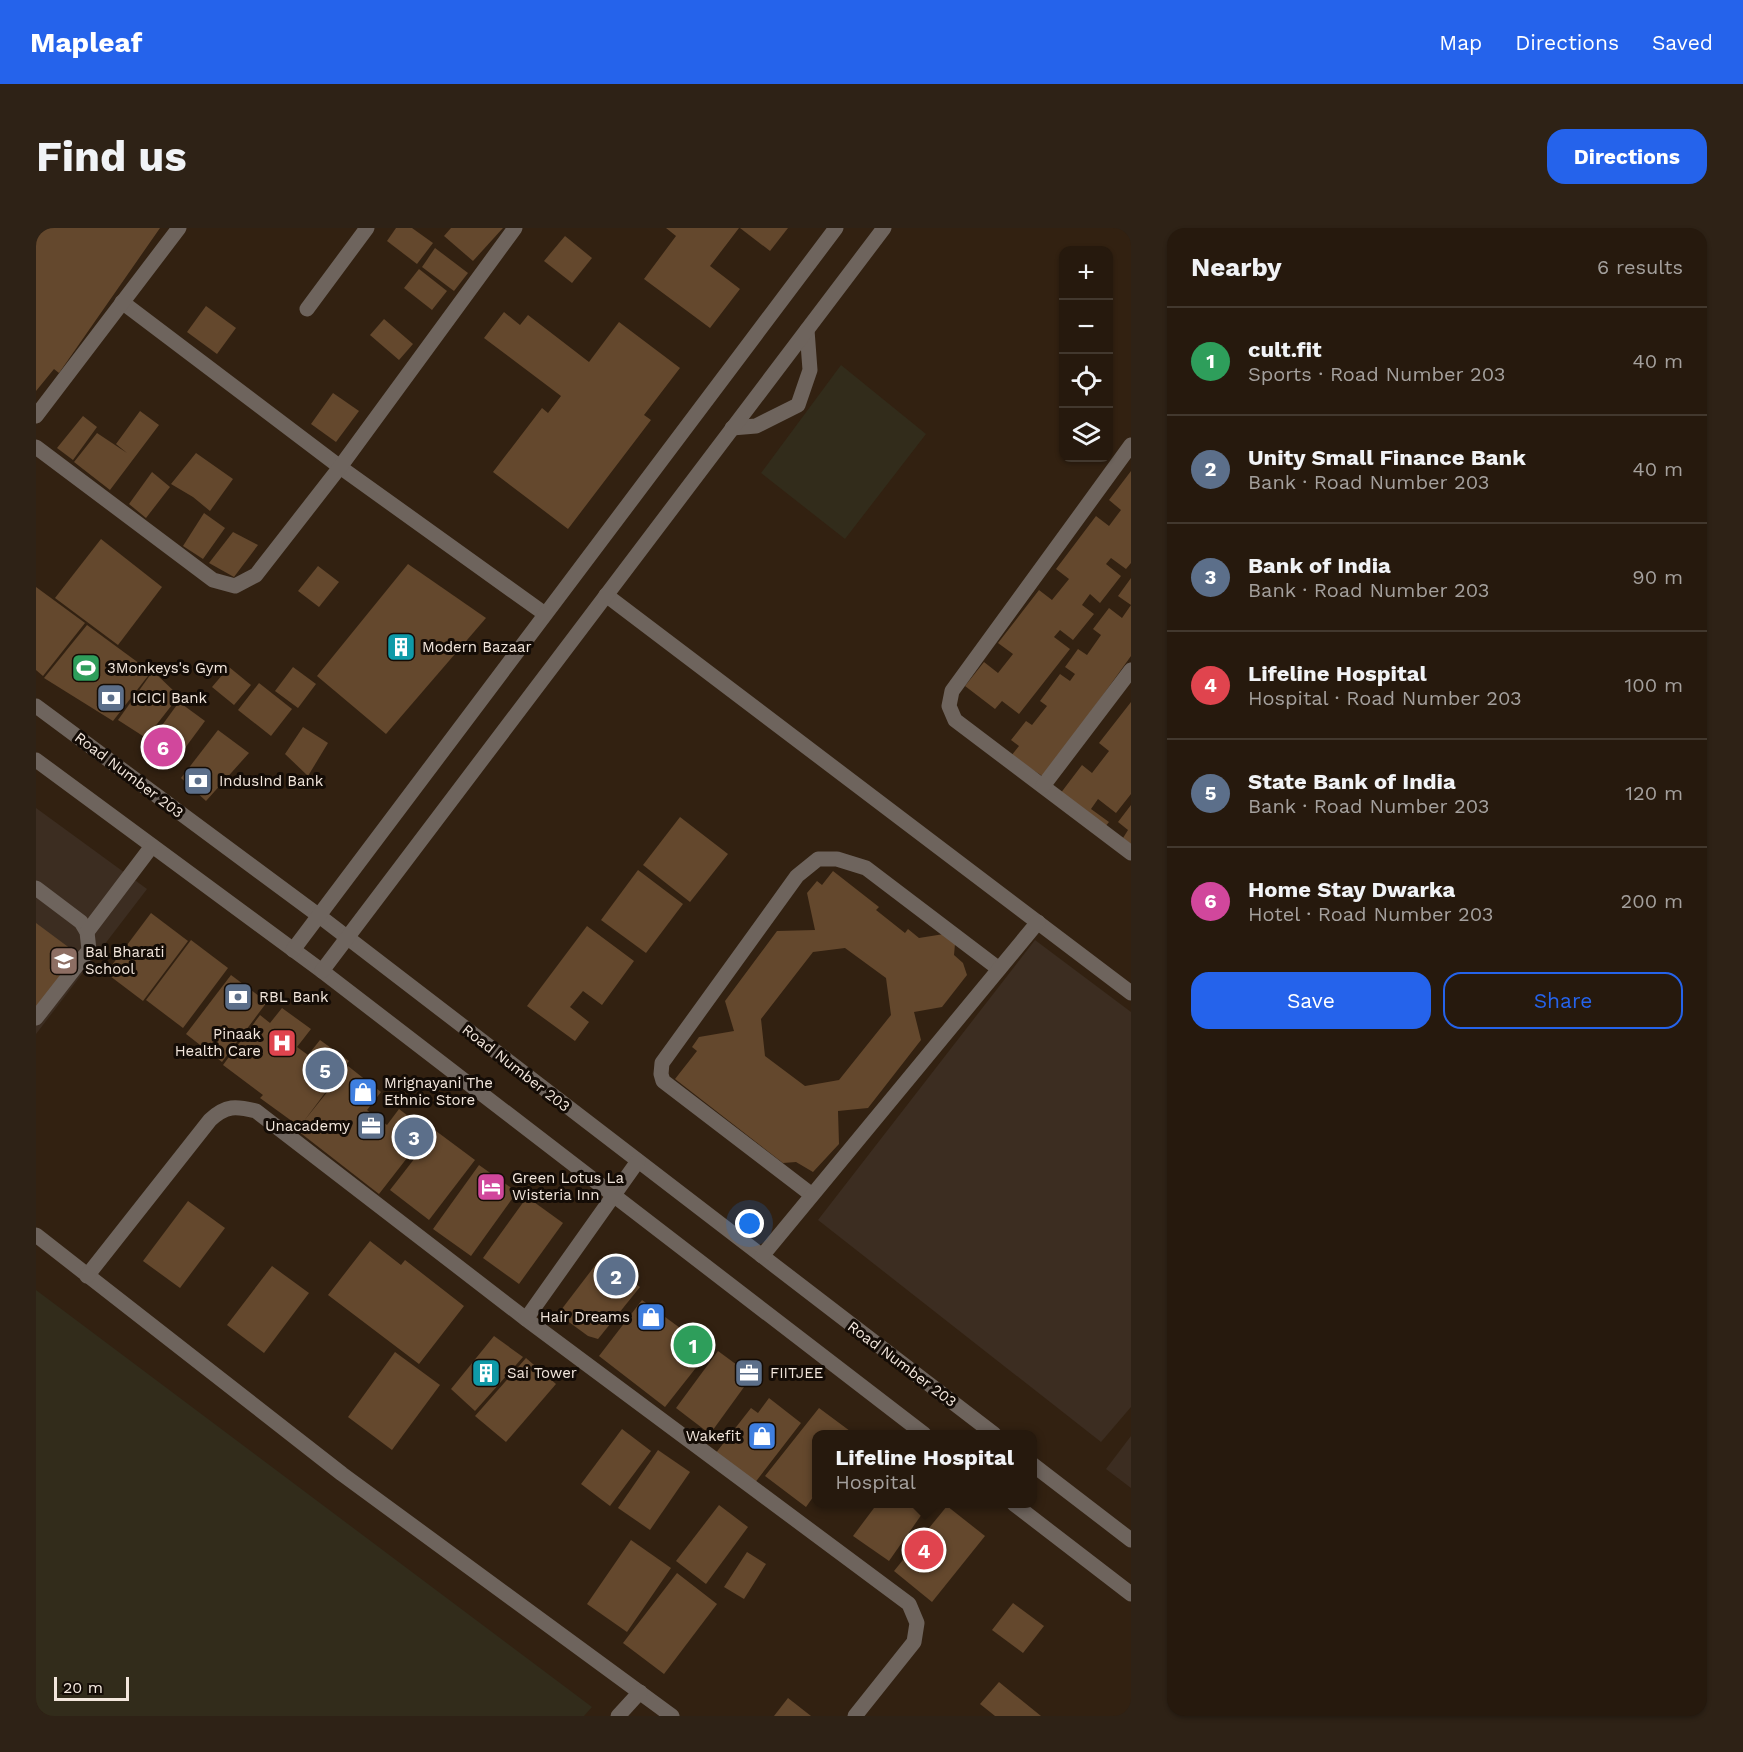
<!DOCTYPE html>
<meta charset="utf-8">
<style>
body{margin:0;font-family:"Work Sans",sans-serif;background:#2e2216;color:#f1f3f6}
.controls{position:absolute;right:18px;top:18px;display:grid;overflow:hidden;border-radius:12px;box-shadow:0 2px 4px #0004}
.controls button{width:54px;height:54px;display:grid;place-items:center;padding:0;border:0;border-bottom:2px solid #42382e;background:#26190d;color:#f1f3f6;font:30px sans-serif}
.scale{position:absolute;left:18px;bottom:15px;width:75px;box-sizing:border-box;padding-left:6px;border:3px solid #f3e7dd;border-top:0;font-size:16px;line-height:21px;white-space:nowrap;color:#f3e7dd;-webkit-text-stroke:4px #140c06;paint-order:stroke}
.you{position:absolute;left:714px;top:996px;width:21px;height:21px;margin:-15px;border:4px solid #fff;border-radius:50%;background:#1a73e8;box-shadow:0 0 0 9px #1a73e833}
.badge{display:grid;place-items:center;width:39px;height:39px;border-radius:50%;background:#2563eb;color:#fff;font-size:20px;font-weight:700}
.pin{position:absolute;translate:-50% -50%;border:3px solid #fff;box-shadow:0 2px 6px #0006}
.popup{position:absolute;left:776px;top:1202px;width:225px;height:78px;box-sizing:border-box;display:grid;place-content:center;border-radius:12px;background:#26190d;filter:drop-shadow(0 2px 4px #0005);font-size:20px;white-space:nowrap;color:#a4a09d}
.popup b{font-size:22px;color:#f1f3f6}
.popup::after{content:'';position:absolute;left:50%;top:100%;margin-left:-12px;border:12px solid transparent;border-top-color:#26190d}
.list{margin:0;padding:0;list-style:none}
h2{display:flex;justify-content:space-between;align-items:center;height:78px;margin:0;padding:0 24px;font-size:26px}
h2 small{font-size:20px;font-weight:400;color:#a4a09d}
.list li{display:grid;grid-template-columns:39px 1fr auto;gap:18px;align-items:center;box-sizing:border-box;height:108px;padding:0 24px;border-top:2px solid #42382e}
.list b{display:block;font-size:22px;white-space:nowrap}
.list p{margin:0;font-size:20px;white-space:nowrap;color:#a4a09d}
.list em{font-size:20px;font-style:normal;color:#a4a09d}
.actions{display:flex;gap:12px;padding:18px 24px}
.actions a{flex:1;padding:14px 0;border:2px solid #2563eb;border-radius:18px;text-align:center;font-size:21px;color:#2563eb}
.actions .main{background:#2563eb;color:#fff}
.icon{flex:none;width:33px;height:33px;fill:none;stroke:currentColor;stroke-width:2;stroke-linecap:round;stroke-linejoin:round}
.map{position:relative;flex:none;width:1095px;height:1488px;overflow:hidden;border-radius:18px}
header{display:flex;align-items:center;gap:36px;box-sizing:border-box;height:84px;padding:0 30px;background:#2563eb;color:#fff}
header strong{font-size:28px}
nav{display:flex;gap:33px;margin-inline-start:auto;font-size:21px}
.intro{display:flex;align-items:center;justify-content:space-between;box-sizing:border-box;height:144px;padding:0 36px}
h1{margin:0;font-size:42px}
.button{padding:15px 27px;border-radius:18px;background:#2563eb;color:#fff;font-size:21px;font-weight:700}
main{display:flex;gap:36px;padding:0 36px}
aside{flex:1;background:#26190d;border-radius:18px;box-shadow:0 2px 4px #0004}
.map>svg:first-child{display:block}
</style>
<header>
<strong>Mapleaf</strong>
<nav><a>Map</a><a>Directions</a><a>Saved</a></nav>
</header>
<div class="intro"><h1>Find us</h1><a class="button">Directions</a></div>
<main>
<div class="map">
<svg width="1095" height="1488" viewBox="0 0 1095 1488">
<rect width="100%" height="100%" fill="#322111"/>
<g fill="#322c1b">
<path d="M805 137 890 206 809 311 725 245Z"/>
<path d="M0 1062 556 1479 548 1488H0Z"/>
</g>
<g fill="#3c2d21">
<path d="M0 580 111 661 0 806Z"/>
<path d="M999 712 1095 784V1179L1065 1214 782 992Z"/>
<path d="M1095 1208V1260L1070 1241Z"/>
</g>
<g fill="#64482d" fill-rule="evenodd">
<path d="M0 0H124L23 145 18 141 0 163Z"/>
<path d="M360 0H376L397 15 381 36 351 13Z"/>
<path d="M415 0H467L437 33 408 8Z"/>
<path d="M630 0H703L674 38 704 61 674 100 608 51 640 8Z"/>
<path d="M704 0H752L734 23Z"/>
<path d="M529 8 556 30 536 55 508 33Z"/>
<path d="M399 20 432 45 418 63 386 39Z"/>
<path d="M383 41 411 63 396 82 368 60Z"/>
<path d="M170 78 200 100 181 126 151 104Z"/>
<path d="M468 84 484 97 492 87 553 134 583 94 644 140 608 187 615 192 532 301 457 244 506 180 512 185 525 168 448 110Z"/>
<path d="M348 91 377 116 363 132 334 107Z"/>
<path d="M297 165 323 183 300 214 275 196Z"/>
<path d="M104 183 123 197 74 262 38 234 61 205 91 225 80 216Z"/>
<path d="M47 188 61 199 37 232 21 220Z"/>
<path d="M160 225 197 251 174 283 157 269 135 256Z"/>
<path d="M1095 243V335L1090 341 1075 330 1070 336 1085 348 1064 375 1054 366 1046 377 1058 386 1037 412 1024 402 1018 409 1034 421 983 486 966 473 959 481 929 458 948 434 962 445 977 426 962 415 1003 362 1016 372 1033 351 1020 341 1060 288 1073 298 1085 282 1073 272Z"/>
<path d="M116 244 134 259 110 290 93 276Z"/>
<path d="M168 285 189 300 167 331 147 318Z"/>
<path d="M197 304 222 317 198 349 173 335Z"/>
<path d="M65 311 126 359 82 417 19 370Z"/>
<path d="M372 336 450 390 350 506 281 448Z"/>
<path d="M282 338 303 354 283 379 262 363Z"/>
<path d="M1095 350V428L1008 549 975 528 983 518 975 512 990 493 996 497 1011 478 1004 473 1024 446 1034 453 1039 446 1029 439 1042 421 1051 427 1065 407 1057 401 1073 380 1086 390 1095 377 1082 368Z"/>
<path d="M0 359 49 395 7 448 0 442Z"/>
<path d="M51 397 115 444 77 493 8 450Z"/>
<path d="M193 439 215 457 198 477 176 459Z"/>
<path d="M257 439 280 456 262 480 239 463Z"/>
<path d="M117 443 143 468 110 510 82 492Z"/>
<path d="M223 455 256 481 235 508 202 482Z"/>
<path d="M143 474 169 493 135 539 111 518Z"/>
<path d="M1095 474V566L1080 585 1062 571 1055 581 1073 594 1068 600 1024 566 1046 537 1056 545 1073 523 1063 515Z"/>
<path d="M267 499 292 515 272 548 249 526Z"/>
<path d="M182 502 213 525 170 573 145 550Z"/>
<path d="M1095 577V616L1087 610 1092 602 1082 594Z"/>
<path d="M644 589 692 626 654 674 607 637Z"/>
<path d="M602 642 647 676 610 725 565 692Z"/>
<path d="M797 643 843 679 840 682 869 705 872 701 883 710 908 706 919 716 918 727 927 735 931 747 906 779 878 784 885 812 832 880 802 883 803 916 777 944 760 934 747 935 639 851 661 823 656 819 663 809 698 803 689 773 741 703 779 702 771 665 781 653 786 657ZM809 720 850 750 855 787 803 852 769 858 729 828 725 791 777 724Z"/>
<path d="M115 685 152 713 107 773 70 745Z"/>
<path d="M0 695 43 727 0 783Z"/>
<path d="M551 698 598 733 566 777 547 763 534 779 553 794 539 813 491 778Z"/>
<path d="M155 712 192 740 147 800 110 772Z"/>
<path d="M195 747 231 774 186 834 150 806Z"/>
<path d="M246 780 275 801 261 819 272 827 284 812 313 833 268 893 312 838 345 864 331 882 351 897 363 881 392 903 343 966 262 903 264 899 224 870 227 867 187 837 224 787 234 795Z"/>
<path d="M400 903 439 932 393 992 354 962Z"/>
<path d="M443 937 481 964 435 1028 397 1001Z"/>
<path d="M491 969 527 995 483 1056 447 1030Z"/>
<path d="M152 973 189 1000 144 1060 107 1033Z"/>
<path d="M334 1013 365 1037 369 1032 428 1078 383 1136 292 1067Z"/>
<path d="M564 1031 604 1059 562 1111 552 1108 522 1086Z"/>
<path d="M236 1038 273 1065 228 1125 191 1097Z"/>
<path d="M606 1072 674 1122 629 1179 563 1128Z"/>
<path d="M458 1108 487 1129 439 1183 415 1161Z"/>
<path d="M682 1123 716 1148 674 1206 640 1180Z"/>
<path d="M359 1124 404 1157 356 1222 312 1189Z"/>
<path d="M490 1130 520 1156 470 1214 439 1188Z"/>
<path d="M733 1170 765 1195 718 1256 679 1226 715 1180 722 1185Z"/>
<path d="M783 1180 818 1206H780V1265L770 1279 729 1248Z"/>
<path d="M586 1201 615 1223 574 1278 545 1256Z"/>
<path d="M622 1222 654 1244 614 1302 582 1280Z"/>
<path d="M841 1276H893L853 1333 817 1308Z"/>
<path d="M683 1277 712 1299 670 1356 640 1333Z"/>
<path d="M911 1278 949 1308 896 1374 858 1343Z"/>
<path d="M595 1312 635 1340 591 1404 551 1376Z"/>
<path d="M711 1324 730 1336 708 1371 688 1359Z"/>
<path d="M641 1345 681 1376 628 1446 587 1415Z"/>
<path d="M977 1375 1008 1398 987 1425 956 1402Z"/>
<path d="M963 1454 1005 1488H959L944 1476Z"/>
<path d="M752 1470 775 1488H738Z"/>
</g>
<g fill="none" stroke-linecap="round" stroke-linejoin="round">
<g stroke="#6e645d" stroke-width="15">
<path d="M86 74 304 239 509 386"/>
<path d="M271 81 331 0"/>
<path d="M0 188 143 0"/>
<path d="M696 200 720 198 762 177 774 142 771 102"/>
<path d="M1095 217 916 463 913 478 919 492 1095 625"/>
<path d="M0 219 177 352 199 358 220 347 304 239 479 0"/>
<path d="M570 367 1095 765"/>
<path d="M0 478 282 687 958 1206"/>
<path d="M0 532 286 743 888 1206"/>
<path d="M1007 558 1095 442"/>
<path d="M0 660 45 694 51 704 53 722 0 790"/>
<path d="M51 704 116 618"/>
<path d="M257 722 800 0"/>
<path d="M286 743 848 0"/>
<path d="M776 967 627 853 625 846 626 835 761 648 782 631H801L830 640 963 741"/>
<path d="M0 1007 306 1246 636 1488"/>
<path d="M726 1028 1002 694"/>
<path d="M51 1048 174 892C190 877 200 878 220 883L490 1091 873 1376 881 1395 878 1414 819 1488"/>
<path d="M490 1091 602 933"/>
<path d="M996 1236 1095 1312"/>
<path d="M978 1276 1095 1366"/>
<path d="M582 1488 604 1464"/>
</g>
</g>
<defs>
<g id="building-square" transform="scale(1.5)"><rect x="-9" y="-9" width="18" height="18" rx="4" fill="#0f9aa8" stroke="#140c06"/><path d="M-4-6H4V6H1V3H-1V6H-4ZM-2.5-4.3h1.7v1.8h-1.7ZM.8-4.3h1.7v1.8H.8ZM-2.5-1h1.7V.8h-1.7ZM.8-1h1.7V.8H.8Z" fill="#fff"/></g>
<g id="stadium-square" transform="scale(1.5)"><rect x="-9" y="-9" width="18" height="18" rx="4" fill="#2e9e5b" stroke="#140c06"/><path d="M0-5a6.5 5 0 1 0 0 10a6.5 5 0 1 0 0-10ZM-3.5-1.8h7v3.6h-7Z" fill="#fff"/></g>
<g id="bank-square" transform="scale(1.5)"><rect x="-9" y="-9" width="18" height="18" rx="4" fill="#5c6f8a" stroke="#140c06"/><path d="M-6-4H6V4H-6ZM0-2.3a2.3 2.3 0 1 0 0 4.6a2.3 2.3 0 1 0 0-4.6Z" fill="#fff"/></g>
<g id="school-square" transform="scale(1.5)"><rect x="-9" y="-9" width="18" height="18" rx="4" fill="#8d6e63" stroke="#140c06"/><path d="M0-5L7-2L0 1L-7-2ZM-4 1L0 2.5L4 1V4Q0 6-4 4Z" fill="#fff"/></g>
<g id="hospital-square" transform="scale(1.5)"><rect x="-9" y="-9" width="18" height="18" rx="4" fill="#e0444e" stroke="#140c06"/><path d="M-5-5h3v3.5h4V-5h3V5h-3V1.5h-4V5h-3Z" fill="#fff"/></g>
<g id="shop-square" transform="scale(1.5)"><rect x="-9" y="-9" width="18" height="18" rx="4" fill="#3f7fe0" stroke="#140c06"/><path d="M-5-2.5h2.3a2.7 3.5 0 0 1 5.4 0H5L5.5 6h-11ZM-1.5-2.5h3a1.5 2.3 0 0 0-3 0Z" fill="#fff"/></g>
<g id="office-square" transform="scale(1.5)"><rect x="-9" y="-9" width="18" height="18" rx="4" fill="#5c6f8a" stroke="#140c06"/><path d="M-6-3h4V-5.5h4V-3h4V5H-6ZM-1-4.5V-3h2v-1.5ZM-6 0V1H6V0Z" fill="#fff"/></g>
<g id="hotel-square" transform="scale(1.5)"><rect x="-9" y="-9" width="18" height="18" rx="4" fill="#d1479c" stroke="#140c06"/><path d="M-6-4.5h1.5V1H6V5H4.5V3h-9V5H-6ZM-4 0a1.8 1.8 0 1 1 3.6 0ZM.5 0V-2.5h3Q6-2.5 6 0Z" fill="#fff"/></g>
</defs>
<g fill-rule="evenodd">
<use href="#building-square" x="365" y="419"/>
<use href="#stadium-square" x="50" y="440"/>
<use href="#bank-square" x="75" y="470"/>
<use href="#bank-square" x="162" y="553"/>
<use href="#school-square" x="28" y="733"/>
<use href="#bank-square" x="202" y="769"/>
<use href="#hospital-square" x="246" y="815"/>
<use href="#shop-square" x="327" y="864"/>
<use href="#office-square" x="335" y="898"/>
<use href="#hotel-square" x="455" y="959"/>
<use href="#shop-square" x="615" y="1089"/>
<use href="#building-square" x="450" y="1145"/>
<use href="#office-square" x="713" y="1145"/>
<use href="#shop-square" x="726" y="1208"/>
</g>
<g text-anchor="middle" stroke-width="6" stroke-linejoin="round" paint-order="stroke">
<g font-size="15" fill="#f3e7dd" stroke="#140c06" text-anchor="start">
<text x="386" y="424">Modern Bazaar</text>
<text x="71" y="445">3Monkeys's Gym</text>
<text x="96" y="475">ICICI Bank</text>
<text x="183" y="558">IndusInd Bank</text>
<text x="49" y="729">Bal Bharati<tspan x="49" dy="17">School</tspan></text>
<text x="223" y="774">RBL Bank</text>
<text x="225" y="811" text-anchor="end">Pinaak<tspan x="225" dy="17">Health Care</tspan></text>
<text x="348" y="860">Mrignayani The<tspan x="348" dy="17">Ethnic Store</tspan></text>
<text x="314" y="903" text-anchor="end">Unacademy</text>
<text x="476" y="955">Green Lotus La<tspan x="476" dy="17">Wisteria Inn</tspan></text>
<text x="594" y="1094" text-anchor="end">Hair Dreams</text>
<text x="471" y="1150">Sai Tower</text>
<text x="734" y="1150">FIITJEE</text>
<text x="705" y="1213" text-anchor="end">Wakefit</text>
</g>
<g font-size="15" fill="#f3e7dd" stroke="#140c06">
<text transform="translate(93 547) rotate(37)" y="5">Road Number 203</text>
<text transform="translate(480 840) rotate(38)" y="5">Road Number 203</text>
<text transform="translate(866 1136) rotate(37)" y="5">Road Number 203</text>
</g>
</g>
</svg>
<div class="controls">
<button>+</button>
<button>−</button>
<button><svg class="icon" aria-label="locate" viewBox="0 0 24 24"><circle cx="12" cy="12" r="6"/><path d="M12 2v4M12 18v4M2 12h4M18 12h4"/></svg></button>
<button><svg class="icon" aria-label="layers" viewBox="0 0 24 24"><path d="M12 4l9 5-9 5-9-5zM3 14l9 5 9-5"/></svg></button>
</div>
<div class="scale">20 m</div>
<div class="you"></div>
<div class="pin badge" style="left:657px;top:1117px;background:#2e9e5b">1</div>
<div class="pin badge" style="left:580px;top:1048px;background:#5c6f8a">2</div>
<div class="pin badge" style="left:378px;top:909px;background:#5c6f8a">3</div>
<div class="pin badge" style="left:888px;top:1322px;background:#e0444e">4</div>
<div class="popup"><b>Lifeline Hospital</b>Hospital</div>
<div class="pin badge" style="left:289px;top:842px;background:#5c6f8a">5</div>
<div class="pin badge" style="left:127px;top:519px;background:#d1479c">6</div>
</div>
<aside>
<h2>Nearby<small>6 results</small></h2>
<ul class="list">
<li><span class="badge" style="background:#2e9e5b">1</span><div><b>cult.fit</b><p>Sports · Road Number 203</p></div><em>40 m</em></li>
<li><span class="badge" style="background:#5c6f8a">2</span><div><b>Unity Small Finance Bank</b><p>Bank · Road Number 203</p></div><em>40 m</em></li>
<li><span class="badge" style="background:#5c6f8a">3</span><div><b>Bank of India</b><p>Bank · Road Number 203</p></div><em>90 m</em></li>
<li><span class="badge" style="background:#e0444e">4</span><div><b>Lifeline Hospital</b><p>Hospital · Road Number 203</p></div><em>100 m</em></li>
<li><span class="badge" style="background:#5c6f8a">5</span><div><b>State Bank of India</b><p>Bank · Road Number 203</p></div><em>120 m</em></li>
<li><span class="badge" style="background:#d1479c">6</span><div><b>Home Stay Dwarka</b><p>Hotel · Road Number 203</p></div><em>200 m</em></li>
</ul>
<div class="actions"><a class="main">Save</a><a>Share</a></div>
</aside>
</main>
